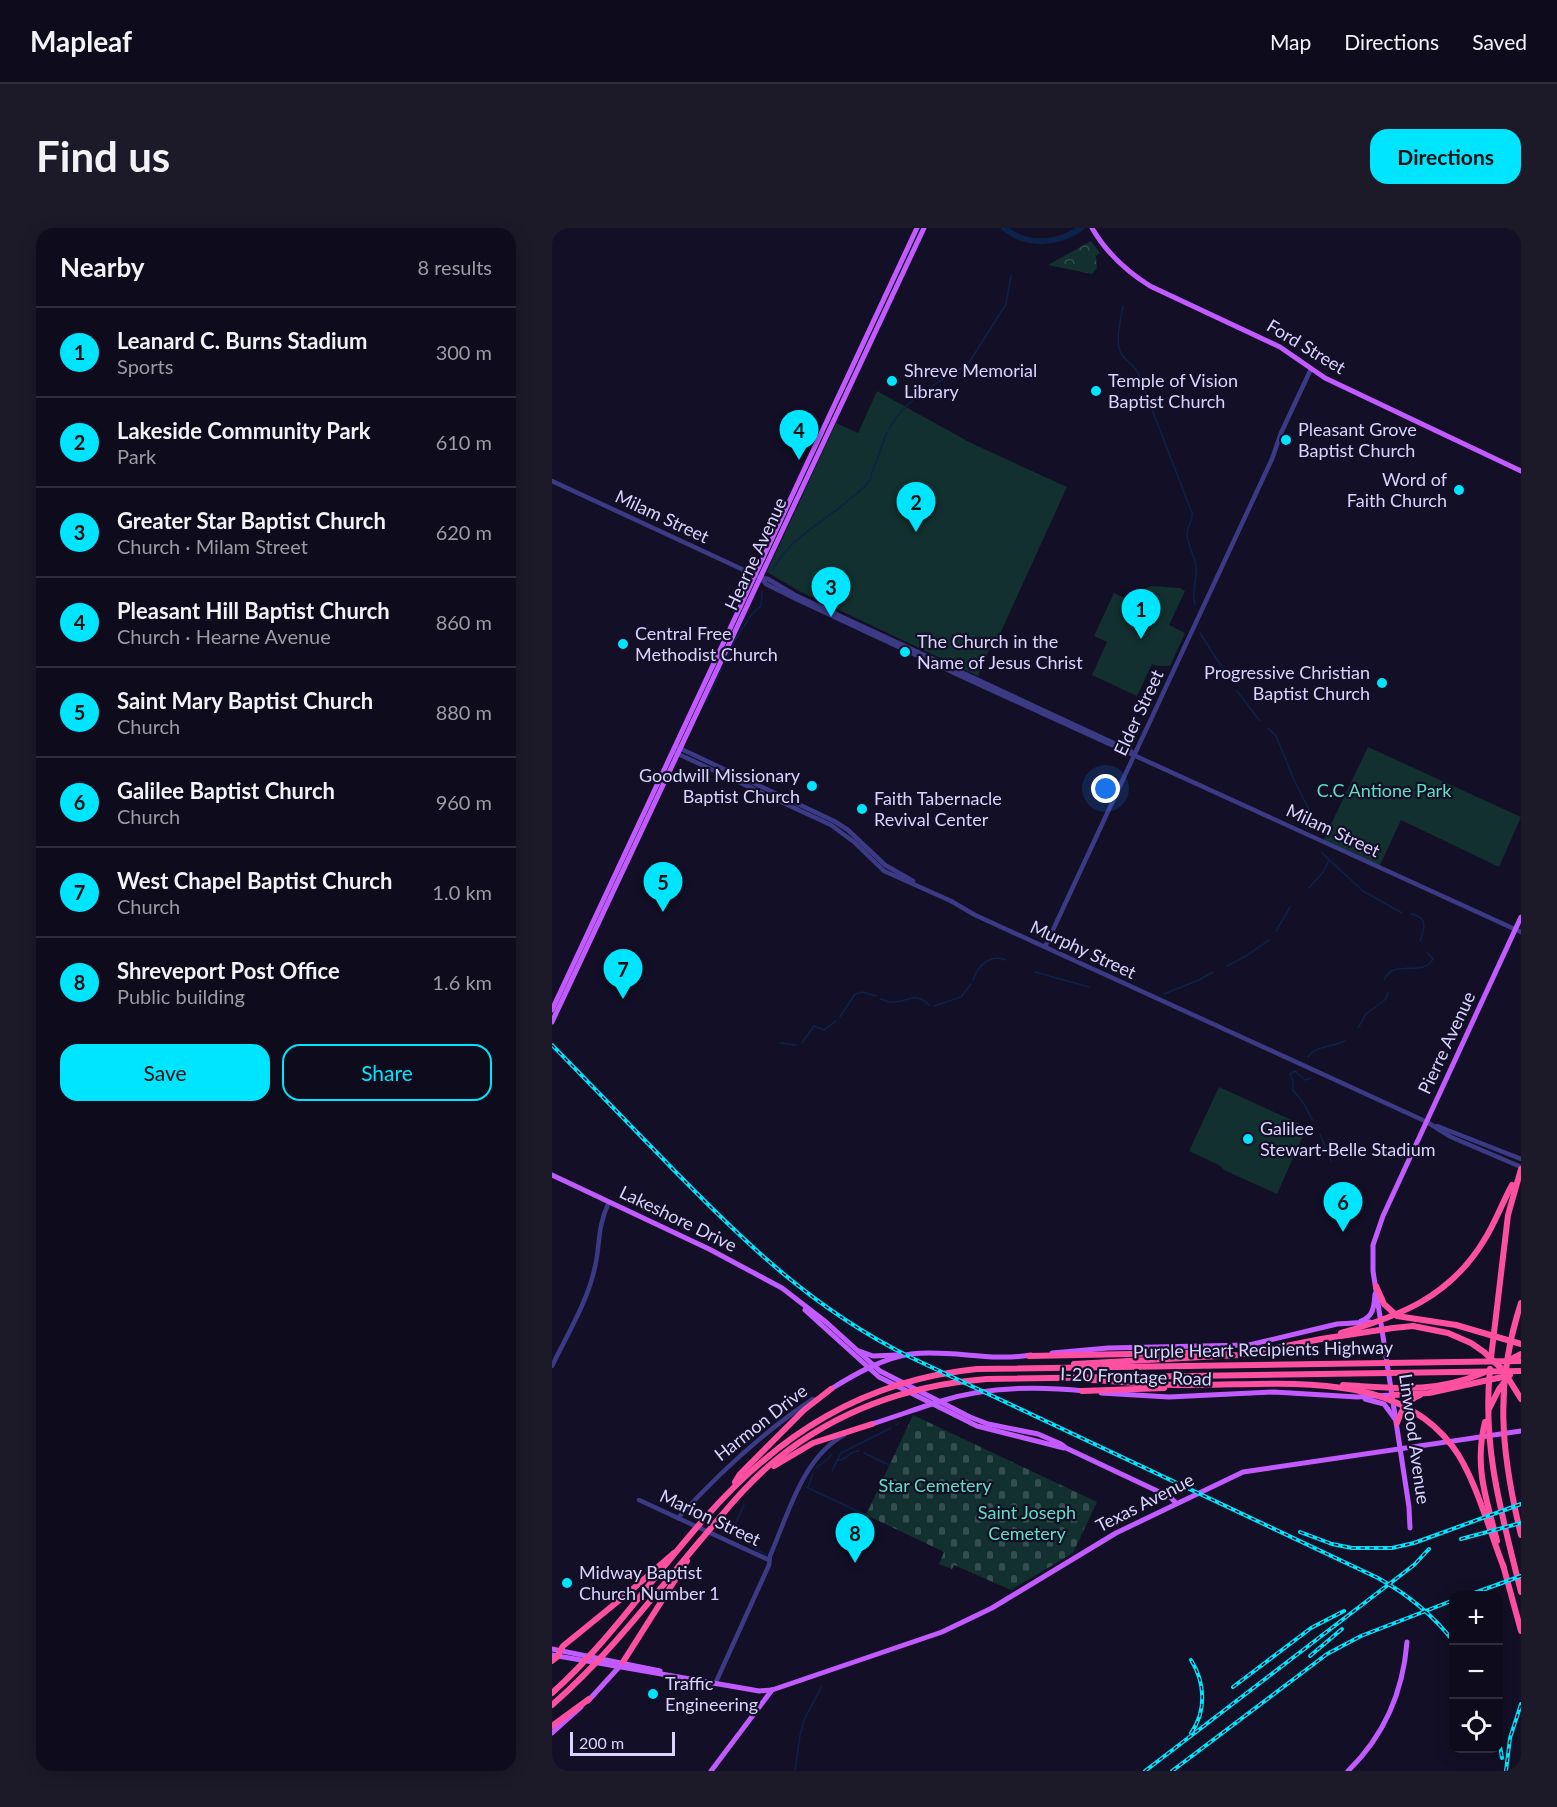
<!DOCTYPE html>
<meta charset="utf-8">
<style>
body{margin:0;font-family:Lato,sans-serif;background:#1c1929;color:#f1f3f6}
.controls{position:absolute;right:18px;bottom:18px;display:grid;overflow:hidden;border-radius:12px;box-shadow:0 3px 15px #0003}
.controls button{width:54px;height:54px;display:grid;place-items:center;padding:0;border:0;border-bottom:2px solid #2e2b3b;background:#0e0b1c;color:#f1f3f6;font:30px sans-serif}
.scale{position:absolute;left:18px;bottom:15px;width:105px;box-sizing:border-box;padding-left:6px;border:3px solid #d9d4ff;border-top:0;font-size:16px;line-height:21px;white-space:nowrap;color:#d9d4ff;-webkit-text-stroke:4px #130f26;paint-order:stroke}
.you{position:absolute;left:554px;top:561px;width:21px;height:21px;margin:-15px;border:4px solid #fff;border-radius:50%;background:#1a73e8;box-shadow:0 0 0 9px #1a73e833}
.badge{display:grid;place-items:center;width:39px;height:39px;border-radius:50%;background:#00e5ff;color:#111;font-size:20px;font-weight:700}
.pin{position:absolute;translate:-50% -50px;filter:drop-shadow(0 2px 3px #0008)}
.pin::after{content:'';position:absolute;top:32px;width:21px;height:18px;background:inherit;clip-path:polygon(0 0,100% 0,50% 100%)}
.list{margin:0;padding:0;list-style:none}
h2{display:flex;justify-content:space-between;align-items:center;height:78px;margin:0;padding:0 24px;font-size:26px}
h2 small{font-size:20px;font-weight:400;color:#9b9ba3}
.list li{display:grid;grid-template-columns:39px 1fr auto;gap:18px;align-items:center;box-sizing:border-box;height:90px;padding:0 24px;border-top:2px solid #2e2b3b}
.list b{display:block;font-size:22px;white-space:nowrap}
.list p{margin:0;font-size:20px;white-space:nowrap;color:#9b9ba3}
.list em{font-size:20px;font-style:normal;color:#9b9ba3}
.actions{display:flex;gap:12px;padding:18px 24px}
.actions a{flex:1;padding:14px 0;border:2px solid #00e5ff;border-radius:18px;text-align:center;font-size:21px;color:#00e5ff}
.actions .main{background:#00e5ff;color:#111}
.icon{flex:none;width:33px;height:33px;fill:none;stroke:currentColor;stroke-width:2;stroke-linecap:round;stroke-linejoin:round}
.map{position:relative;flex:none;width:969px;height:1543px;overflow:hidden;border-radius:18px}
header{display:flex;align-items:center;gap:36px;box-sizing:border-box;height:84px;padding:0 30px;background:#0e0b1c;border-bottom:2px solid #2e2b3b}
header strong{font-size:28px}
nav{display:flex;gap:33px;margin-inline-start:auto;font-size:21px}
.intro{display:flex;align-items:center;justify-content:space-between;box-sizing:border-box;height:144px;padding:0 36px}
h1{margin:0;font-size:42px}
.button{padding:15px 27px;border-radius:18px;background:#00e5ff;color:#111;font-size:21px;font-weight:700}
main{display:flex;gap:36px;padding:0 36px}
aside{flex:1;background:#0e0b1c;border-radius:18px;box-shadow:0 3px 15px #0003}
.map>svg:first-child{display:block}
</style>
<header>
<strong>Mapleaf</strong>
<nav><a>Map</a><a>Directions</a><a>Saved</a></nav>
</header>
<div class="intro"><h1>Find us</h1><a class="button">Directions</a></div>
<main>
<aside>
<h2>Nearby<small>8 results</small></h2>
<ul class="list">
<li><span class="badge">1</span><div><b>Leanard C. Burns Stadium</b><p>Sports</p></div><em>300 m</em></li>
<li><span class="badge">2</span><div><b>Lakeside Community Park</b><p>Park</p></div><em>610 m</em></li>
<li><span class="badge">3</span><div><b>Greater Star Baptist Church</b><p>Church · Milam Street</p></div><em>620 m</em></li>
<li><span class="badge">4</span><div><b>Pleasant Hill Baptist Church</b><p>Church · Hearne Avenue</p></div><em>860 m</em></li>
<li><span class="badge">5</span><div><b>Saint Mary Baptist Church</b><p>Church</p></div><em>880 m</em></li>
<li><span class="badge">6</span><div><b>Galilee Baptist Church</b><p>Church</p></div><em>960 m</em></li>
<li><span class="badge">7</span><div><b>West Chapel Baptist Church</b><p>Church</p></div><em>1.0 km</em></li>
<li><span class="badge">8</span><div><b>Shreveport Post Office</b><p>Public building</p></div><em>1.6 km</em></li>
</ul>
<div class="actions"><a class="main">Save</a><a>Share</a></div>
</aside>
<div class="map">
<svg width="969" height="1543" viewBox="0 0 969 1543">
<defs>
<pattern id="forest-crowns" width="20" height="18" patternUnits="userSpaceOnUse" patternTransform="scale(1.5)"><rect width="20" height="18" fill="#12302f"/><path d="M2 6a3 3 0 1 1 6 0M12 15a3 3 0 1 1 6 0" fill="none" stroke="#344d4e"/></pattern>
<pattern id="cemetery-stones" width="16" height="16" patternUnits="userSpaceOnUse" patternTransform="scale(1.5)"><rect width="16" height="16" fill="#12302f"/><path d="M2 7V4a2 2 0 0 1 4 0v3zM10 15v-3a2 2 0 0 1 4 0v3z" fill="#344d4e"/></pattern>
</defs>
<rect width="100%" height="100%" fill="#130f26"/>
<g fill="#12302f">
<path d="M325 163 419 215 515 259 441 421 438 420 426 448 247 363 215 344 284 195 306 205Z"/>
<path d="M600 358 628 360 633 363 617 397 633 405 618 438H605L600 436 585 468 540 447 555 414 542 408 562 365 579 373 584 363Z"/>
<path d="M816 519 969 589 947 639 849 592 827 639 771 613Z"/>
<path d="M667 859 755 899 725 966 672 942 667 937 637 923Z"/>
</g>
<path fill="url(#forest-crowns)" d="M539 13 548 25 544 28 545 40 540 46 496 37Z"/>
<path fill="url(#cemetery-stones)" d="M361 1187 545 1274 521 1325 459 1362 402 1337 400 1341 387 1336 392 1324 314 1287Z"/>
<g fill="none" stroke-linecap="round" stroke-linejoin="round">
<g stroke="#0c2248" stroke-width="1.5">
<path d="M571 78C569 91 562 115 570 127 575 134 582 137 586 145L640 285C641 293 636 297 635 304 634 314 642 327 644 337 646 351 639 362 643 376"/>
<path d="M337 201C352 171 385 155 413 138L418 133 454 76 459 48"/>
<path d="M319 247 335 204"/>
<path d="M221 342C237 311 266 297 292 276 301 267 313 262 319 250"/>
<path d="M648 405 676 449"/>
<path d="M173 435 183 412 200 386 209 378 210 363"/>
<path d="M685 463 708 493"/>
<path d="M154 474 170 440"/>
<path d="M716 500 724 508 743 554 766 599"/>
<path d="M770 625 811 663 850 685"/>
<path d="M757 660 771 644 777 632"/>
<path d="M859 686C876 689 873 700 868 713"/>
<path d="M724 703 738 679"/>
<path d="M675 738 694 728 717 712"/>
<path d="M483 744 537 759"/>
<path d="M421 752C426 737 438 726 454 732"/>
<path d="M832 752C841 730 871 750 881 731L875 724"/>
<path d="M612 766 647 752 661 744"/>
<path d="M329 771C351 782 360 759 377 777"/>
<path d="M382 778 409 769 419 756"/>
<path d="M288 789 303 766 311 764 324 768"/>
<path d="M806 800 814 786 834 771 836 764"/>
<path d="M228 815 244 817"/>
<path d="M250 815 262 798 272 802 284 793"/>
<path d="M756 829C764 817 781 819 793 813"/>
<path d="M759 850 753 852 743 843 738 846 741 853V862L752 876 761 893"/>
<path d="M768 906 779 933"/>
<path d="M344 1197 347 1195"/>
<path d="M312 1225 337 1237"/>
<path d="M285 1232C294 1234 297 1222 307 1223"/>
<path d="M264 1240 278 1229 279 1226"/>
<path d="M280 1243 289 1225 339 1200"/>
<path d="M254 1259 314 1287"/>
<path d="M256 1259 261 1246"/>
<path d="M192 1277 183 1297 196 1305 195 1315 214 1327"/>
<path d="M243 1543 248 1507 253 1490 270 1458"/>
</g>
<path stroke="#0c2248" stroke-width="6" d="M452 0C457 3 463 8 469 10 490 17 512 12 529 0"/>
<g stroke="#3d3a85" stroke-width="4.5">
<path d="M0 253 209 350 216 351 243 367 579 523 582 527"/>
<path d="M209 350 214 356 244 371 415 451 969 704"/>
<path d="M125 519 282 593 296 602 333 637 361 653"/>
<path d="M122 524 279 597 302 614 332 643 399 673 423 687 875 894 899 909 969 939"/>
<path d="M493 719 720 231 729 205 759 141"/>
<path d="M885 898 969 931"/>
<path d="M0 1138C14 1109 35 1074 42 1043 49 1017 44 1002 57 974"/>
<path d="M87 1272 217 1332"/>
<path d="M126 1290C167 1245 211 1204 261 1171"/>
<path d="M164 1454 217 1337 218 1328C236 1287 250 1230 292 1207"/>
</g>
<g stroke="#c25bff" stroke-width="5">
<path d="M540 0C554 24 574 43 598 58L728 119 773 150 969 243"/>
<path d="M0 782 365 0"/>
<path d="M0 794 372 0"/>
<path d="M0 947 157 1021 230 1060 274 1094 328 1143 418 1189 436 1196 486 1206 509 1216 514 1220 618 1269 624 1275"/>
<path d="M253 1082 327 1149 425 1198 512 1220"/>
<path d="M809 1093C822 1088 822 1078 823 1066"/>
<path d="M307 1123 321 1128 345 1127"/>
<path d="M500 1125 556 1120 697 1117 785 1096 818 1094"/>
<path d="M279 1161C303 1146 331 1130 359 1126 399 1121 437 1134 479 1127"/>
<path d="M549 1165 617 1169 722 1164 805 1169 840 1167"/>
<path d="M813 1171 832 1176 843 1191"/>
<path d="M320 1196C342 1189 364 1181 386 1174 433 1158 484 1158 533 1163"/>
<path d="M858 1300 857 1279 821 1043V1017L831 988 969 689"/>
<path d="M0 1421 108 1443"/>
<path d="M0 1427 207 1463 220 1462 390 1404 440 1380 564 1305 691 1244 969 1203"/>
<path d="M36 1473 68 1438"/>
<path d="M0 1505 29 1479"/>
<path d="M159 1543 220 1462"/>
<path d="M796 1543C832 1508 851 1464 855 1414"/>
</g>
<g stroke="#ff4fa3" stroke-width="6">
<path d="M824 1058 832 1076 845 1088 904 1097 969 1116"/>
<path d="M969 1075C942 1157 949 1225 969 1307"/>
<path d="M789 1105C848 1088 897 1069 931 1014 943 996 950 975 960 957"/>
<path d="M477 1128 676 1124"/>
<path d="M939 1130 956 987 969 941"/>
<path d="M956 1133 969 1126"/>
<path d="M522 1136 687 1127 769 1111 841 1100 861 1098 896 1105 919 1115 932 1124 951 1142 969 1171"/>
<path d="M938 1141C930 1221 950 1287 969 1364"/>
<path d="M540 1152C575 1154 610 1158 645 1157 729 1157 843 1141 901 1219 923 1248 938 1305 952 1340"/>
<path d="M791 1157C843 1160 880 1166 931 1145"/>
<path d="M530 1163 612 1160"/>
<path d="M840 1167 877 1165 955 1148"/>
<path d="M937 1181 947 1161 958 1147"/>
<path d="M933 1194C922 1238 934 1270 945 1313"/>
<path d="M845 1195C850 1181 854 1173 868 1167"/>
<path d="M222 1238 261 1215 320 1196"/>
<path d="M183 1254 188 1246 252 1182 279 1161"/>
<path d="M951 1337 969 1403"/>
<path d="M0 1433 5 1429 11 1418 75 1366 122 1325"/>
<path d="M71 1434 135 1333"/>
<path d="M0 1465C58 1413 101 1348 153 1290 227 1206 312 1152 425 1141L969 1133"/>
<path d="M0 1477C55 1429 100 1370 147 1314 171 1286 195 1255 225 1231 286 1182 357 1157 435 1151L969 1143"/>
<path d="M0 1498 37 1471"/>
</g>
<g stroke="#00e5ff" stroke-width="4">
<g id="rail">
<path d="M0 817C38 856 76 895 114 934 190 1012 259 1080 358 1129L826 1350C855 1366 881 1387 902 1414"/>
<path d="M748 1304 780 1316 800 1320H840L862 1315 969 1276"/>
<path d="M909 1311 969 1295"/>
<path d="M914 1368 969 1348"/>
<path d="M758 1428 790 1401"/>
<path d="M681 1459 759 1400 792 1383"/>
<path d="M639 1505C655 1483 653 1454 639 1432"/>
<path d="M946 1506 950 1530"/>
<path d="M593 1543 862 1337 877 1321"/>
<path d="M620 1543 775 1426 809 1408 902 1372"/>
<path d="M954 1543 958 1510 969 1476"/>
</g>
</g>
<use href="#rail" stroke="#130f26" stroke-width="1.5" stroke-dasharray="4.5" stroke-linecap="butt"/>
</g>
<g fill="#00e5ff" stroke="#130f26" stroke-width="2">
<circle cx="340" cy="153" r="6"/>
<circle cx="544" cy="163" r="6"/>
<circle cx="734" cy="212" r="6"/>
<circle cx="907" cy="262" r="6"/>
<circle cx="71" cy="416" r="6"/>
<circle cx="353" cy="424" r="6"/>
<circle cx="830" cy="455" r="6"/>
<circle cx="260" cy="558" r="6"/>
<circle cx="310" cy="581" r="6"/>
<circle cx="696" cy="911" r="6"/>
<circle cx="15" cy="1355" r="6"/>
<circle cx="101" cy="1466" r="6"/>
</g>
<g text-anchor="middle" stroke-width="4.5" stroke-linejoin="round" paint-order="stroke">
<g font-size="18" fill="#d9d4ff" stroke="#130f26">
<text transform="translate(754 119) rotate(31)" y="6">Ford Street</text>
<text transform="translate(110 289) rotate(25)" y="6">Milam Street</text>
<text transform="translate(204 326) rotate(-65)" y="6">Hearne Avenue</text>
<text transform="translate(587 485) rotate(-65)" y="6">Elder Street</text>
<text transform="translate(781 603) rotate(25)" y="6">Milam Street</text>
<text transform="translate(531 722) rotate(25)" y="6">Murphy Street</text>
<text transform="translate(895 815) rotate(-65)" y="6">Pierre Avenue</text>
<text transform="translate(126 991) rotate(26)" y="6">Lakeshore Drive</text>
<text transform="translate(711 1122) rotate(-1)" y="6">Purple Heart Recipients Highway</text>
<text transform="translate(584 1149) rotate(2)" y="6">I-20 Frontage Road</text>
<text transform="translate(209 1195) rotate(-38)" y="6">Harmon Drive</text>
<text transform="translate(862 1211) rotate(82)" y="6">Linwood Avenue</text>
<text transform="translate(593 1275) rotate(-27)" y="6">Texas Avenue</text>
<text transform="translate(158 1290) rotate(25)" y="6">Marion Street</text>
</g>
<g font-size="18" fill="#d9d4ff" stroke="#130f26" text-anchor="start">
<text x="352" y="149">Shreve Memorial<tspan x="352" dy="21">Library</tspan></text>
<text x="556" y="159">Temple of Vision<tspan x="556" dy="21">Baptist Church</tspan></text>
<text x="746" y="208">Pleasant Grove<tspan x="746" dy="21">Baptist Church</tspan></text>
<text x="895" y="258" text-anchor="end">Word of<tspan x="895" dy="21">Faith Church</tspan></text>
<text x="83" y="412">Central Free<tspan x="83" dy="21">Methodist Church</tspan></text>
<text x="365" y="420">The Church in the<tspan x="365" dy="21">Name of Jesus Christ</tspan></text>
<text x="818" y="451" text-anchor="end">Progressive Christian<tspan x="818" dy="21">Baptist Church</tspan></text>
<text x="248" y="554" text-anchor="end">Goodwill Missionary<tspan x="248" dy="21">Baptist Church</tspan></text>
<text x="322" y="577">Faith Tabernacle<tspan x="322" dy="21">Revival Center</tspan></text>
<text x="708" y="907">Galilee<tspan x="708" dy="21">Stewart-Belle Stadium</tspan></text>
<text x="27" y="1351">Midway Baptist<tspan x="27" dy="21">Church Number 1</tspan></text>
<text x="113" y="1462">Traffic<tspan x="113" dy="21">Engineering</tspan></text>
</g>
<g font-size="18" fill="#5fe0c0" stroke="#130f26">
<text x="832" y="569">C.C Antione Park</text>
<text x="383" y="1264">Star Cemetery</text>
<text x="475" y="1291">Saint Joseph<tspan x="475" dy="21">Cemetery</tspan></text>
</g>
</g>
</svg>
<div class="controls">
<button>+</button>
<button>−</button>
<button><svg class="icon" aria-label="locate" viewBox="0 0 24 24"><circle cx="12" cy="12" r="6"/><path d="M12 2v4M12 18v4M2 12h4M18 12h4"/></svg></button>
</div>
<div class="scale">200 m</div>
<div class="you"></div>
<div class="pin badge" style="left:589px;top:411px">1</div>
<div class="pin badge" style="left:364px;top:304px">2</div>
<div class="pin badge" style="left:279px;top:389px">3</div>
<div class="pin badge" style="left:247px;top:232px">4</div>
<div class="pin badge" style="left:111px;top:684px">5</div>
<div class="pin badge" style="left:791px;top:1004px">6</div>
<div class="pin badge" style="left:71px;top:771px">7</div>
<div class="pin badge" style="left:303px;top:1335px">8</div>
</div>
</main>
